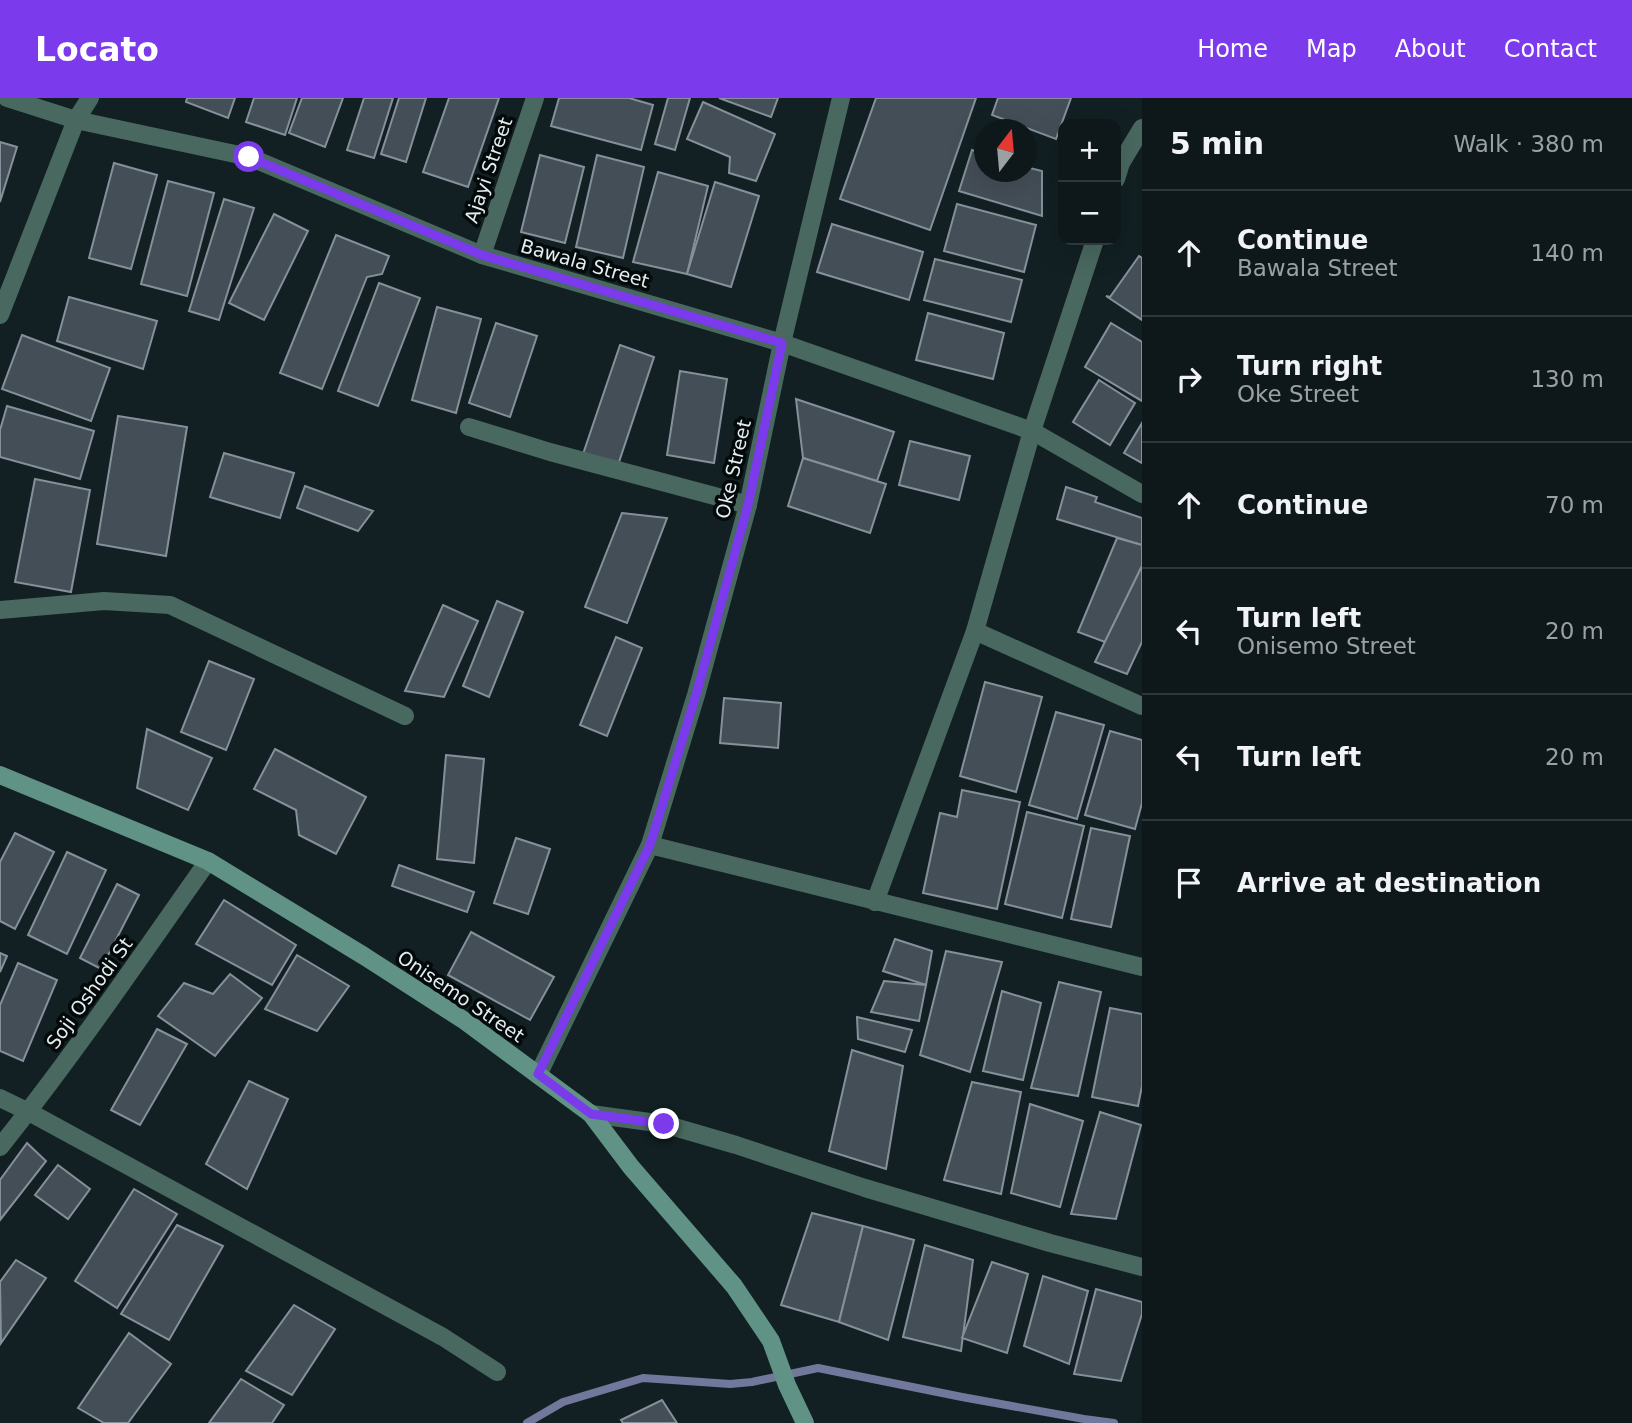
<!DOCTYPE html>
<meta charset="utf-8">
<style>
body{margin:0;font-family:"DejaVu Sans",sans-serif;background:#172123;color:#f1f3f6}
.controls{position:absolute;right:21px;top:21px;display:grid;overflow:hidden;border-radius:14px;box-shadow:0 7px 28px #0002}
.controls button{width:63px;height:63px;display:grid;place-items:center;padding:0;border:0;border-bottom:2px solid #2e3739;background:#0e181a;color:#f1f3f6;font:35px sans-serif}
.compass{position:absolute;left:974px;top:21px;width:63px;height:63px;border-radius:50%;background:#0e181a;box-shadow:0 7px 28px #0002;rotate:16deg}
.stop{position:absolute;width:21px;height:21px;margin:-16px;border:5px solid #7c3aed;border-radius:50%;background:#fff}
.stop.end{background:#7c3aed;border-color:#fff;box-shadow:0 2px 7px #0008}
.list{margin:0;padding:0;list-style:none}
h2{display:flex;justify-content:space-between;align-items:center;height:91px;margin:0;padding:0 28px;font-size:30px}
h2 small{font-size:23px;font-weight:400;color:#9ba0a2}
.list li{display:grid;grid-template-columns:46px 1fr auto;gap:21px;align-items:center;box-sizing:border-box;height:126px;padding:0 28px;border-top:2px solid #2e3739}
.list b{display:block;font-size:26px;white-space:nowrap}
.list p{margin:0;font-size:23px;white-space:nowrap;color:#9ba0a2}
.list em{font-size:23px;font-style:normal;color:#9ba0a2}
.icon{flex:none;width:38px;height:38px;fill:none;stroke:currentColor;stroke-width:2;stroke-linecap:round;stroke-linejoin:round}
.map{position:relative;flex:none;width:1142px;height:1325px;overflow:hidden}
header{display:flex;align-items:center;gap:42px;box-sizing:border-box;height:98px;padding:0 35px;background:#7c3aed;color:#fff}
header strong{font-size:33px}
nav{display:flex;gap:38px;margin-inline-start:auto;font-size:24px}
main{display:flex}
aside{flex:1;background:#0e181a}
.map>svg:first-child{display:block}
</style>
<header>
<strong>Locato</strong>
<nav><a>Home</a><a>Map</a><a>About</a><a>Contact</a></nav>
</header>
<main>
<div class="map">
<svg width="1142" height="1325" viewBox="0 0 1142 1325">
<rect width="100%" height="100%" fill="#122023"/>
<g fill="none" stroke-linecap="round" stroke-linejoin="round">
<path stroke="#72789c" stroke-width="8" d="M527 1325 563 1304 643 1280 730 1286 752 1284 818 1270 962 1299 1084 1321 1114 1325"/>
</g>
<g fill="#444e57" stroke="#85909b" stroke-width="2">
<path d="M187 0H235L228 20 186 4Z"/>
<path d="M254 0H297L285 37 246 24Z"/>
<path d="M302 0H343L325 49 289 35Z"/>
<path d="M364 0H393L374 60 347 52Z"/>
<path d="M399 0H426L406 64 381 56Z"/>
<path d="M449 0H499L468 89 423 74Z"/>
<path d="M559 0H629L653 7 641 52 551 28Z"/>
<path d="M668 0H690L675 52 655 46Z"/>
<path d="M719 0H778L771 19Z"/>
<path d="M876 0H976L930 132 840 101Z"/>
<path d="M998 0H1071L1056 41 992 17Z"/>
<path d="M703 4 775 36 756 83 729 75 730 59 687 41Z"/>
<path d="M0 44 17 49 0 104Z"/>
<path d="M972 52 984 56V74H1026V69L1042 73V118L959 93Z"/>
<path d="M540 57 584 69 565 145 521 134Z"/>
<path d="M597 57 644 69 623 160 576 149Z"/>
<path d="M114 65 157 77 131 171 89 160Z"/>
<path d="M658 74 708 88 687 176 633 164Z"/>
<path d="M168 83 214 95 187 198 141 186Z"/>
<path d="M715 84 759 98 731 189 687 176Z"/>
<path d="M224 101 254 110 219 222 189 213Z"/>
<path d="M957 106 1036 127 1024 174 944 153Z"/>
<path d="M274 116 308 133 264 222 229 205Z"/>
<path d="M832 126 923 154 909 202 817 174Z"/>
<path d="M336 137 389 158 382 176 367 179 322 291 280 275Z"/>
<path d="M1139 158 1142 160V222L1106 198 1110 199Z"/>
<path d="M935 161 1022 182 1011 224 924 202Z"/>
<path d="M379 185 420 200 378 308 338 293Z"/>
<path d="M69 199 157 223 143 271 57 243Z"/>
<path d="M437 209 481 221 456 315 412 302Z"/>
<path d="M928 215 1004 235 993 281 916 262Z"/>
<path d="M496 225 537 238 510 319 469 305Z"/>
<path d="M1111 225 1142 244V303L1085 269Z"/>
<path d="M22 237 110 270 91 323 2 291Z"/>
<path d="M620 247 654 259 618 367 583 356Z"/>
<path d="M680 273 727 281 714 365 667 357Z"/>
<path d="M1099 282 1135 305 1110 347 1073 324Z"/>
<path d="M796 301 894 334 877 383 803 360Z"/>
<path d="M7 308 94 333 80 381 0 359V332Z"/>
<path d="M118 318 187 329 166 458 97 446Z"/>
<path d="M1142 325V365L1124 355Z"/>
<path d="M910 343 970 358 959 402 899 387Z"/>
<path d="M224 355 294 375 280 420 210 399Z"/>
<path d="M803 360 886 386 870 435 788 408Z"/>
<path d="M35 381 90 392 71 494 15 484Z"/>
<path d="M305 388 373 413 358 433 297 410Z"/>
<path d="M1066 389 1097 399 1095 404 1142 420V447L1057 421Z"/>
<path d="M622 415 667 420 627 525 585 509Z"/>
<path d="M1117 440 1142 447V468L1105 544 1078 534Z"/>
<path d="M1142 468V544L1127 576 1095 564Z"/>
<path d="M497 503 523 514 489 599 463 588Z"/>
<path d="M443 507 478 523 444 599 405 593Z"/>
<path d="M616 539 642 550 607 638 580 627Z"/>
<path d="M209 563 254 581 226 652 181 634Z"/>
<path d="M985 584 1042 599 1016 694 960 678Z"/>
<path d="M724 600 781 605 778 650 720 645Z"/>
<path d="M1056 614 1104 627 1077 721 1029 707Z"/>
<path d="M147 631 212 660 188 712 137 690Z"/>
<path d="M1110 633 1142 642V705L1135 731 1085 717Z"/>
<path d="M275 651 366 699 336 756 299 737 296 712 254 691Z"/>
<path d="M446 657 484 661 474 765 437 761Z"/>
<path d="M962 692 1020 704 997 811 923 795 940 715 957 719Z"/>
<path d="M1027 714 1084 728 1062 820 1005 806Z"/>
<path d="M1091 730 1130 738 1111 829 1071 821Z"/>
<path d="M15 735 54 754 15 831 0 823V764Z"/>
<path d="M516 740 550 751 528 816 494 805Z"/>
<path d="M67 754 106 772 67 856 28 837Z"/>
<path d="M399 767 474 794 467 814 392 788Z"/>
<path d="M117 786 139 797 101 871 80 860Z"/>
<path d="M224 802 296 847 272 887 196 846Z"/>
<path d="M471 834 554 879 530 922 448 877Z"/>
<path d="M895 841 932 853 926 887 883 873Z"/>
<path d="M946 853 1002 864 970 974 920 957Z"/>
<path d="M0 855 7 858 0 874Z"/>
<path d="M297 857 349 888 317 933 265 911Z"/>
<path d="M18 865 57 882 23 963 0 953V907Z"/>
<path d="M230 876 262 900 215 958 158 918 184 885 213 896Z"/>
<path d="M884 883 926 887 919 923 871 914Z"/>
<path d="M1059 884 1101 894 1078 998 1031 990Z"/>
<path d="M1002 893 1041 905 1023 982 983 973Z"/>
<path d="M1110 910 1142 916V988L1138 1008 1092 999Z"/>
<path d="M857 919 912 932 905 954 858 941Z"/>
<path d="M157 931 187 946 140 1027 111 1012Z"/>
<path d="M852 952 903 968 886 1071 829 1053Z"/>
<path d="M249 983 288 1001 247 1091 206 1066Z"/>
<path d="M972 984 1021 994 1001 1096 944 1082Z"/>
<path d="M1030 1006 1083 1023 1060 1109 1011 1095Z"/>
<path d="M1100 1014 1141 1027 1116 1121 1071 1116Z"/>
<path d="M27 1045 46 1063 0 1122V1082Z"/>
<path d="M58 1067 90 1091 68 1121 35 1097Z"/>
<path d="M134 1091 177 1116 117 1210 75 1183Z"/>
<path d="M812 1115 863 1128 839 1224 781 1207Z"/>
<path d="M177 1127 223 1148 169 1242 121 1216Z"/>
<path d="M863 1128 914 1142 888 1242 839 1224Z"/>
<path d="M925 1147 973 1162 961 1253 903 1239Z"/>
<path d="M16 1162 46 1180 1 1245 0 1184Z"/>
<path d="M992 1164 1028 1176 1007 1255 962 1240Z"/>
<path d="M1043 1178 1088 1193 1069 1266 1024 1248Z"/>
<path d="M1096 1191 1142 1204V1216L1121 1283 1074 1276Z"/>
<path d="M294 1207 335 1231 292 1297 246 1273Z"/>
<path d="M129 1235 171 1266 128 1325H104L78 1310Z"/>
<path d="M241 1281 284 1307 272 1325H209Z"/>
<path d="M662 1302 677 1325H623L621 1322Z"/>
</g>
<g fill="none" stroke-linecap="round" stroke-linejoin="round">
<g stroke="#49685f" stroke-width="18">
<path d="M7 0 76 22 249 59 482 157 782 245 1032 333 1142 396"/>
<path d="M1116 81 1121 65 1142 30"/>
<path d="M482 157 535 0"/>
<path d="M0 217 76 22 90 0"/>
<path d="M469 329 550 354 748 407"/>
<path d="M0 512 104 503 170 507 405 618"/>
<path d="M975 533 1142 608"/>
<path d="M650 747 696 597 748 407 782 245 841 0"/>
<path d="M875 804 975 533 1032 333 1095 142"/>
<path d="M538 977 650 747 1142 869"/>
<path d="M0 1000 29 1014 443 1239 497 1274"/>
<path d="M591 1016 664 1026 736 1047 865 1090 1050 1145 1142 1169"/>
<path d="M0 1049C74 957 140 859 208 763"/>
</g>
<path stroke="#609285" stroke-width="18" d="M0 677 208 763 364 858 465 923 591 1016 631 1069 734 1188 771 1243 787 1287 805 1325"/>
</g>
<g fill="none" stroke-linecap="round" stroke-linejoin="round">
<path stroke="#7c3aed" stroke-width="9" d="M249 59 482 157 782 245 748 407 696 597 650 747 538 976 591 1016 664 1026"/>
</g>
<g text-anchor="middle" stroke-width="7" stroke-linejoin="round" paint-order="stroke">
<g font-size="19" fill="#e4edef" stroke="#04090a">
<text transform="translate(488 72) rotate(-71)" y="7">Ajayi Street</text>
<text transform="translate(585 165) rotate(16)" y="7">Bawala Street</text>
<text transform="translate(733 371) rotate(-77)" y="7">Oke Street</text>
<text transform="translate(89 895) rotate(-54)" y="7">Soji Oshodi St</text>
<text transform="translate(461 898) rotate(34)" y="7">Onisemo Street</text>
</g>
</g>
</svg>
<div class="controls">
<button>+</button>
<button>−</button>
</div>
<svg class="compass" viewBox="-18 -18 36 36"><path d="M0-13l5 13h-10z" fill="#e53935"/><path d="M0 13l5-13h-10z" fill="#9ba0a2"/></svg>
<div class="stop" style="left:249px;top:59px"></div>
<div class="stop end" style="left:664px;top:1026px"></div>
</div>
<aside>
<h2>5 min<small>Walk · 380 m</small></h2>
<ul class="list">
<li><svg class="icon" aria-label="ahead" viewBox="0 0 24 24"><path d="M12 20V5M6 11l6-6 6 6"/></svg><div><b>Continue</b><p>Bawala Street</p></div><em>140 m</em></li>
<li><svg class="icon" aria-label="right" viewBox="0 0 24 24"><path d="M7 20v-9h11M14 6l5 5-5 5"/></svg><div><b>Turn right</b><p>Oke Street</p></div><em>130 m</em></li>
<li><svg class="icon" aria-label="ahead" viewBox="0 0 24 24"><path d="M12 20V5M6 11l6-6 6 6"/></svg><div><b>Continue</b></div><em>70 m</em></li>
<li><svg class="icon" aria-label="left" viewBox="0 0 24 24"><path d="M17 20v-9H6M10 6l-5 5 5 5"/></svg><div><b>Turn left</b><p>Onisemo Street</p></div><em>20 m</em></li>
<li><svg class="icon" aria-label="left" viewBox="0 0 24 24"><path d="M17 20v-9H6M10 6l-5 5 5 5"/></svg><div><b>Turn left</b></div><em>20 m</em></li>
<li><svg class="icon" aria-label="arrive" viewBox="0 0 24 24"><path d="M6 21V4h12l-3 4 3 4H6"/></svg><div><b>Arrive at destination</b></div></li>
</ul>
</aside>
</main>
